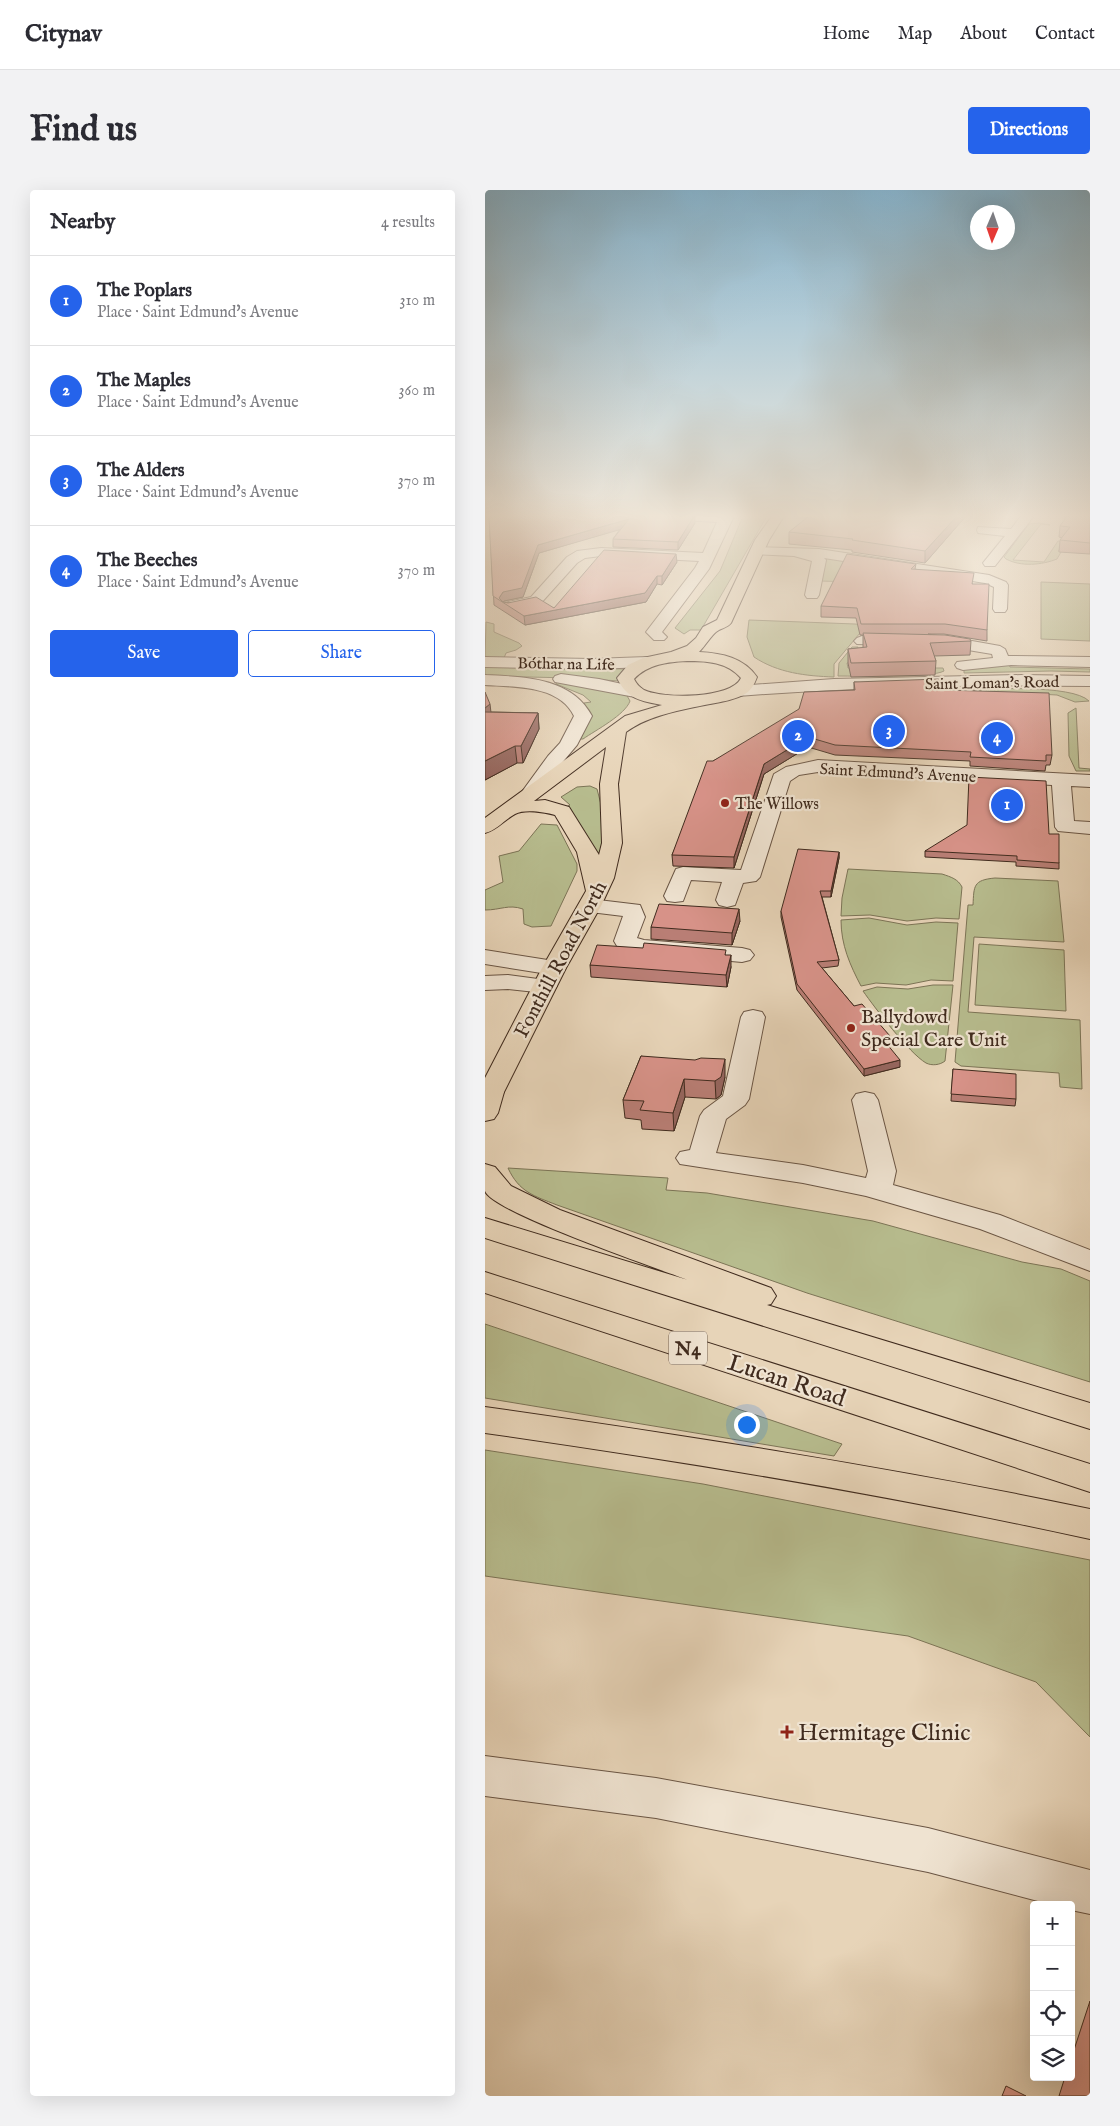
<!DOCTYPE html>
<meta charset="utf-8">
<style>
body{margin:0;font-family:"IM FELL English",serif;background:#f2f2f3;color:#2b2b33}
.controls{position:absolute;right:15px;bottom:15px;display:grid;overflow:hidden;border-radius:5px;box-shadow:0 5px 20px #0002}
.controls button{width:45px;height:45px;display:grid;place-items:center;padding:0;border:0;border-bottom:1px solid #e1e1e2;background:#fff;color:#2b2b33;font:25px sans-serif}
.compass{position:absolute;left:485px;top:15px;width:45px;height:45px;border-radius:50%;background:#fff;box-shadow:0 5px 20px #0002;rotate:182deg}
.you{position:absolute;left:261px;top:1234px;width:18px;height:18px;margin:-12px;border:4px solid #fff;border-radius:50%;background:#1a73e8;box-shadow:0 0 0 8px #1a73e833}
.badge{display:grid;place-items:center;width:32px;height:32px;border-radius:50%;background:#2563eb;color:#fff;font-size:16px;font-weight:700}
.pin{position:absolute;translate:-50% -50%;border:2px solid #fff;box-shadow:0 1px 5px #0006}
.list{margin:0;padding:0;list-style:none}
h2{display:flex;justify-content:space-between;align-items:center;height:65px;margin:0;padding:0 20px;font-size:21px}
h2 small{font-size:16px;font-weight:400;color:#7c7c81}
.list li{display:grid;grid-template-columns:32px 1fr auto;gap:15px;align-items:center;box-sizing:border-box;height:90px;padding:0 20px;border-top:1px solid #e1e1e2}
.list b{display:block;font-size:19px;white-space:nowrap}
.list p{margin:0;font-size:16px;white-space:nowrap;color:#7c7c81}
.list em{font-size:16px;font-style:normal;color:#7c7c81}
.actions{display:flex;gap:10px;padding:15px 20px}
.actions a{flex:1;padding:11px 0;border:1px solid #2563eb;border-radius:5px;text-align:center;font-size:18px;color:#2563eb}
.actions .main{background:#2563eb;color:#fff}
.icon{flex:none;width:28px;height:28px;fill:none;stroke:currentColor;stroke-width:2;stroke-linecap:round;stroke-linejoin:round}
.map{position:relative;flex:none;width:605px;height:1906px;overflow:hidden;border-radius:5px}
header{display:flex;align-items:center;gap:30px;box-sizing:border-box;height:70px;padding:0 25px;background:#fff;border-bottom:1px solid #e1e1e2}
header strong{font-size:24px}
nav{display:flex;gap:28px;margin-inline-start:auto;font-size:18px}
.intro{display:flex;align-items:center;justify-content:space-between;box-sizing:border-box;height:120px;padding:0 30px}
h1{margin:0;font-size:35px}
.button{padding:12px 22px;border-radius:5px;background:#2563eb;color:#fff;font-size:18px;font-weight:700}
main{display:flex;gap:30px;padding:0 30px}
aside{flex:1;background:#fff;border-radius:5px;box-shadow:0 5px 20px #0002}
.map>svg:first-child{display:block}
</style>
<header>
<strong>Citynav</strong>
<nav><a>Home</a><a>Map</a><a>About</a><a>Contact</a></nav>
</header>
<div class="intro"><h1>Find us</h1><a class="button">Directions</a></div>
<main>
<aside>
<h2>Nearby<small>4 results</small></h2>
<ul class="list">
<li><span class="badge">1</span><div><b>The Poplars</b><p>Place · Saint Edmund's Avenue</p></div><em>310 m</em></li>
<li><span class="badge">2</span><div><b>The Maples</b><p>Place · Saint Edmund's Avenue</p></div><em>360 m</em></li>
<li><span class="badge">3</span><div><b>The Alders</b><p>Place · Saint Edmund's Avenue</p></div><em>370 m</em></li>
<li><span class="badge">4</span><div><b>The Beeches</b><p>Place · Saint Edmund's Avenue</p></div><em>370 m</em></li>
</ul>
<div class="actions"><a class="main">Save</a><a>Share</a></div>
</aside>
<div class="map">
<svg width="605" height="1906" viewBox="0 0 605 1906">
<rect width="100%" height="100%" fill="#e7d4b8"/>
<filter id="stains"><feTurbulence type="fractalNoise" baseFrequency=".004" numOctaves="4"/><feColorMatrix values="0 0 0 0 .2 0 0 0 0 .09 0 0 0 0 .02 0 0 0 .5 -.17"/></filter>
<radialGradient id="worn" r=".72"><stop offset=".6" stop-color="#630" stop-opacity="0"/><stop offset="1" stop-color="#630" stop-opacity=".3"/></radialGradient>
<g fill="#b7bc8e" stroke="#7c7456">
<path d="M258 326H282L216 440H205L199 444 190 438 235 381Z"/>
<path d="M554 333 565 335 556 334 528 370 559 372 573 351 580 352 573 361 576 362 572 369C557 375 536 377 521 369L519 367 544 334Z"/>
<path d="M339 368 392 374 397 393 336 391 341 371Z"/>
<path d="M556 392 605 394V451L556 449Z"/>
<path d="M264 430 370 434 379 435 375 443 349 474V487C321 486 293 483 269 467L262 447Z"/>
<path d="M1 432 9 434V442L34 453 37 456 31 460 21 463 19 468H0Z"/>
<path d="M367 457H373L370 472 362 473 363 478H458L459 481C447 488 371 486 353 486L354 473Z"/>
<path d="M523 473 525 477 605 479V482L566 481 479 483V479Z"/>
<path d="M0 476 140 479 135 491 87 488 0 486Z"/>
<path d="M72 491 141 504 145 511C140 525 111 540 98 549H94L104 524 99 513 106 512 98 505 71 494Z"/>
<path d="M476 500C501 499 587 494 604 511L590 512 572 505Z"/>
<path d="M591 518 594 578 605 579V581H591L584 566 583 523Z"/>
<path d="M105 596 112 599 121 634 116 670 81 617 85 615 76 607 92 597Z"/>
<path d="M56 634 72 635 92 674V681L66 736 47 737 39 734 38 719C23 714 16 720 0 720V700L18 692 14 666 34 661Z"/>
<path d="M363 679 457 684C466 687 473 689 477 697L474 729 451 728 422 731 385 725 356 726 357 708Z"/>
<path d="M510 688 573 691 579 752 489 747 483 822 595 830 597 899 575 897 574 883 476 876 470 872 483 715H488C489 696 488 690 510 688Z"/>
<path d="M384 728 422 735 451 732 473 733 468 791 446 790 421 795 391 793 376 796C365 775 356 755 356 730Z"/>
<path d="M494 754 579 760 581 821 490 815Z"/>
<path d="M448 795H468L460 871C455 875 447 876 441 873 424 863 390 818 378 801L392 797 423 799Z"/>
<path d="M23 978 183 988 181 1000 222 1003 388 1031 537 1072 576 1079 605 1091V1192L322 1103 72 1015C49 1006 34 1002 23 978Z"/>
<path d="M0 1134 357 1254 349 1266 0 1208Z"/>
<path d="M0 1260 218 1294 605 1370V1547L551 1492 423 1446 0 1386Z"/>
</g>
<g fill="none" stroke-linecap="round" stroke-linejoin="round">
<g stroke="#6a5544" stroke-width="2">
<g id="minor">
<path d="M192 326H249L224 379 177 442 182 447 179 450H169L161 442 210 378 214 371 116 366 100 368 92 373 56 413 24 420 19 419 17 416 19 413 46 407 82 367 92 361 116 358 218 363 232 332 198 330Z"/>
<path d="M536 326H549L510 376H500L498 373 520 346 493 343 492 340 493 337 526 339Z"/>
<path d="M272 357 334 359 504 385 521 392 523 395 522 419 520 422H510L508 419 509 397 500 393 339 368 341 370 334 405 332 408H322L320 405 327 371 309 366 267 364 265 361 267 358Z"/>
<path d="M377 446H459L515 456 520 459 523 466 605 467V477L526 475 478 480 472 478 470 475 472 472 508 468 507 464 459 456 372 454 369 451 372 448Z"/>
<path d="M0 467 107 469 162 467 168 469 170 472 168 475 162 477 107 479 0 477Z"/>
<path d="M76 484 114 489 156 498 158 502 156 506 150 507 70 492 68 489 70 486Z"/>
<path d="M0 485C39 487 86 487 107 526L92 555 76 574 53 607 46 609 39 607 36 603 63 566 75 553 89 526C74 495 30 497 0 495Z"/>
<path d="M537 485 605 486V496C488 494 370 497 253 506L247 505 245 501 247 497 253 496 349 489Z"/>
<path d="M333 570 605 585V597L586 596 589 631 605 632V644L573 641 570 637 567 595 333 582 314 585 305 591 275 687 271 691 258 693 250 715 242 717 234 715 231 710 237 692 206 690 198 711 190 712 182 711 179 706 191 679 198 677 256 680 289 584 301 577Z"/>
<path d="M105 709 155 715 160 727 152 748 159 750 257 758 265 760 269 765 265 770 257 772 147 762 132 756 129 751 138 726 97 721 94 716 97 711Z"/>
<path d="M0 760 69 771 77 773 81 778 77 783 69 785 0 774Z"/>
<path d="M23 785 68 791 72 796 68 801 60 803 23 799 0 800V786Z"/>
<path d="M268 820 277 822 280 827 264 909 260 915 241 929 231 963 318 975 381 988 383 981 367 910 371 904 380 902 389 904 393 910 411 981 408 995 515 1025 605 1060V1081L495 1039 381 1006 318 993 195 974 191 968 195 962 205 960 215 926 219 920 238 906 256 827 259 822Z"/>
<path d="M0 1566 171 1588 443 1638 605 1680V1724L586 1720V1715H568L443 1682 171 1628 0 1606Z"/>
</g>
</g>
<g stroke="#402b1e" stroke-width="2">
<path id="major" d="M287 326H299L284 350 246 433C242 438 236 438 231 442 226 446 220 456 214 462 237 463 259 468 272 487 269 495 266 501 258 505 248 510 236 512 225 514 196 520 164 525 141 542L133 594 137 653 129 688 116 716 81 778 19 902 15 908 6 910 0 908V888L57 778 101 701 92 662 70 625C59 622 40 619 30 624 19 630 12 640 0 643V628L140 526 177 515C156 511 142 509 132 488L143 475 158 468 186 462 202 456 211 448 218 437 232 430 270 350ZM202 471C222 471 242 472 256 488 247 509 177 509 159 500 154 497 151 493 149 489 163 474 183 472 202 471ZM121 557 115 594 117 653 114 665 84 617 60 610 49 611Z"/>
</g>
<g stroke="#402b1e" stroke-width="2">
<g id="highway">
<path d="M6 894 15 896 19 902 13 923 9 929 0 931V896Z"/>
<path d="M0 974 10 977 26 996 75 1020 286 1098 291 1106 286 1114 282 1115 605 1213V1239L0 1048V1028L203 1090C174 1079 7 1022 0 1001 0 994 0 982 0 974Z"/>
<path d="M0 1082 605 1274V1302L0 1103Z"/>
<path d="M0 1217C203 1246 405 1277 605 1319V1349C405 1305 203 1272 0 1243Z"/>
</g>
</g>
<use href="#minor" fill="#efe3d1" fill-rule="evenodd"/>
<use href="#major" fill="#e7d4b8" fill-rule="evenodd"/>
<use href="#highway" fill="#e7d4b8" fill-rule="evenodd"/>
</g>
<g fill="#b97e75" stroke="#402b1e">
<path d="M4 326 210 333 193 360 128 357V349L135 339 54 363 38 407 19 411 18 412 69 418 192 372 177 395 172 394 161 412 40 435 9 415Z"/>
<path d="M481 326 440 373 367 362V360L304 354V342Z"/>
<path d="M580 326H605V364L574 362 575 350 577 348 574 347 575 336 580 330Z"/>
<path d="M431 374 430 379 488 394 502 440V451L459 444H443L486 451 485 465 449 466 451 471 450 485 366 487 363 473V459L378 458V445H375L371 428 336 427V416Z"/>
<path d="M369 492 458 500 567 565 565 575H561L560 581 485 576V571L350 565 323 557 279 584 249 678 188 676 187 665 228 571 369 500Z"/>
<path d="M6 522 53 523 54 539 38 573H32L0 590Z"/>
<path d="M564 644 574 673V679L531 676V672L440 667V661Z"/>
<path d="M354 662V668L346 707H337L354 770 353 776 337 778 369 816 405 846V853L401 854 415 877 379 886 312 800 296 727V721Z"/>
<path d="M255 731 247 755 166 749V737Z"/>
<path d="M241 765 246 777 242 797 106 787 105 775Z"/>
<path d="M156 866 240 887 236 905 231 909 200 907 189 941 157 939 156 930 140 928 138 910Z"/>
<path d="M468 879 531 909 530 916 466 911Z"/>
</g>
<g fill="#96665f" stroke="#402b1e">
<path d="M209 326H210V333L193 360V352Z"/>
<path d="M472 326H481L440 373V361Z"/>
<path d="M144 329V337L54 363 38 407 19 411 18 412 14 408 18 402 53 355Z"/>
<path d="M191 364 192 372 177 395V386Z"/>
<path d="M172 386V394L161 412 40 435 39 426 160 403Z"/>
<path d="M5 514 7 531 0 535V518Z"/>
<path d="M53 523 54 539 38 573 36 556Z"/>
<path d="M323 547V557L279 584 249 678V667L279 574Z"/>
<path d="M30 556 32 573 0 590V571Z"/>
<path d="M354 662V668L346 707V701Z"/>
<path d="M254 719 255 731 247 755V743Z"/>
<path d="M246 765V777L242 797 241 785Z"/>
<path d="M405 846V853L396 855 397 848Z"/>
<path d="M240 869V887L236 905 231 909 230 891Z"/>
<path d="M415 870V877L379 886V879Z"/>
<path d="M199 889 200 907 189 941 188 923Z"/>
</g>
<g fill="#d79288" stroke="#402b1e">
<path d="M4 326H209L193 352 128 349 144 329 53 355 37 398 18 402 14 408 18 412 23 413 51 407 69 418 119 360 191 364 177 386H172L160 403 39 426 8 406Z"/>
<path d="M324 326H472L440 361 367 350 368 349 304 342Z"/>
<path d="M580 326H605V353L575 350 585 337 575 336 582 326Z"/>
<path d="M362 364 431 374 426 379 489 383 487 394H504L502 440 460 434H376L372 418 336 416Z"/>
<path d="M378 443 460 445 485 449 486 451 445 453 451 471 366 473 363 459 382 457Z"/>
<path d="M454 489 458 500 564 503 567 565H561V571L485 567 486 562 350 555 323 547 279 574 249 667 187 665 222 571H228L314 519 319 502 370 500 369 492Z"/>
<path d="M0 502 5 514 0 518Z"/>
<path d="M0 522 53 523 36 556H30L0 571Z"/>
<path d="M484 587 561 591 564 644H574V673L532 670V666L440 661 482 635Z"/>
<path d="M313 659 354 662 346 701H335L354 770 332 772 369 816 377 814 405 846 397 848 415 870 379 879 312 794 296 721Z"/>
<path d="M174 714 254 719 247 743 166 737Z"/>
<path d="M159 753 241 760 240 765H246L241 785 105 775 112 755 158 758Z"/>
<path d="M156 866 210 870 216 868 240 869 236 887 230 891 199 889 188 923 155 920 159 911 138 910Z"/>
<path d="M468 879 531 884V909L466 904Z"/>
<path d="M605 1811V1906H574L580 1887H586V1869Z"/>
<path d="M521 1896 541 1906H517Z"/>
</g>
<linearGradient id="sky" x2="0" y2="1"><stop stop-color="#87b6d1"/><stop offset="0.55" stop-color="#f4ecdf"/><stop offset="1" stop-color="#f4ecdf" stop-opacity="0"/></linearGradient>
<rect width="605" height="593" fill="url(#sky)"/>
<g fill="#8f2418" stroke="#efe3d1" stroke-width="2">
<circle cx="240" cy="613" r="5"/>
<circle cx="366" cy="838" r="5"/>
<path d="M299.5 1534.5h5v5h5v5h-5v5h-5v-5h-5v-5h5z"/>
</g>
<g text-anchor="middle" stroke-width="4.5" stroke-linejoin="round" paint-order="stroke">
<g font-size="16" fill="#402b1e" stroke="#efe3d1">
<text transform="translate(81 473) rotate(1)" y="6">Bóthar na Life</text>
<text transform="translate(507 492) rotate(-1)" y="6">Saint Loman's Road</text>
<text transform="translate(413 582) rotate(3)" y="6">Saint Edmund's Avenue</text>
</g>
<g font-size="16" fill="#402b1e" stroke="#efe3d1" text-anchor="start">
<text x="250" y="619">The Willows</text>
</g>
<rect fill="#efe3d1" stroke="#746254" stroke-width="1" x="184" y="1141.5" width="38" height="33" rx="4"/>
<g font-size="19" font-weight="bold" fill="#402b1e">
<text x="203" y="1165">N4</text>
</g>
<g font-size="20" fill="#402b1e" stroke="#efe3d1">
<text transform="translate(75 769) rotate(-62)" y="7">Fonthill Road North</text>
</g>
<g font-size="20" fill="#402b1e" stroke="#efe3d1" text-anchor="start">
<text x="376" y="833">Ballydowd<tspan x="376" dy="23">Special Care Unit</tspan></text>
</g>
<g font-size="24" fill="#402b1e" stroke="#efe3d1">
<text transform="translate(302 1190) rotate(18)" y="8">Lucan Road</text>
</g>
<g font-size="24" fill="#402b1e" stroke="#efe3d1" text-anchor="start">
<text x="313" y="1550">Hermitage Clinic</text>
</g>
</g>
<rect width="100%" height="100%" filter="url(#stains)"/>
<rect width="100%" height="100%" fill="url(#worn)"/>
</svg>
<div class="controls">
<button>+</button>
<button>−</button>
<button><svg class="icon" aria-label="locate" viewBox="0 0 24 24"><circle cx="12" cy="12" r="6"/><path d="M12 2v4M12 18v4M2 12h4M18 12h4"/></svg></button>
<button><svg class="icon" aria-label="layers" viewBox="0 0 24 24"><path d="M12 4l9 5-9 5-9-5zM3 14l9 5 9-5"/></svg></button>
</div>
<svg class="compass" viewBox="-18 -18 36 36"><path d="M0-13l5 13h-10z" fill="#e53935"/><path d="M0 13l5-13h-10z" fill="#7c7c81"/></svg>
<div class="you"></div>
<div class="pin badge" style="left:522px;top:615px">1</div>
<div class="pin badge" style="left:313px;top:546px">2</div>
<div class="pin badge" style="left:404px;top:541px">3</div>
<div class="pin badge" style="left:512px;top:548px">4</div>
</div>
</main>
